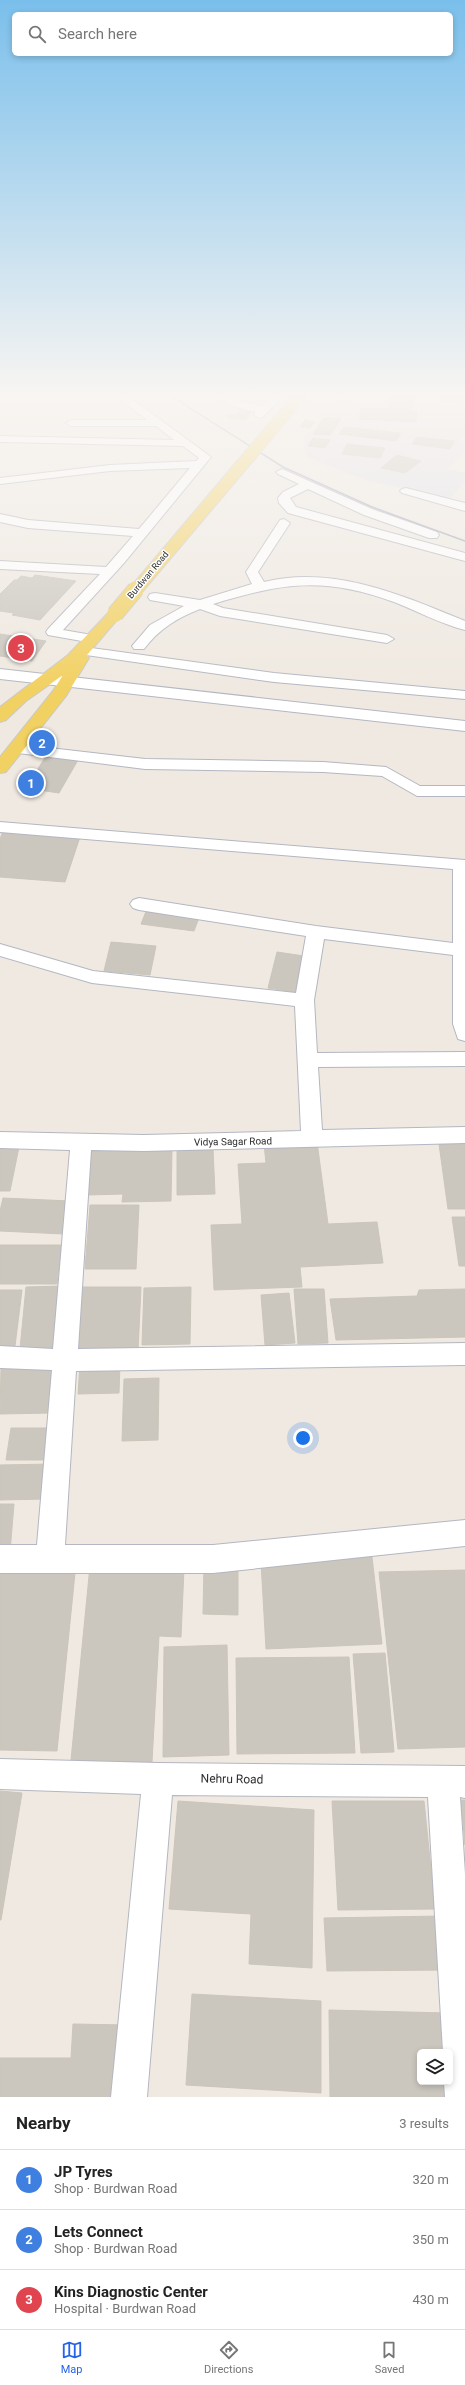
<!DOCTYPE html>
<meta charset="utf-8">
<style>
body{margin:0;font-family:Roboto,sans-serif;background:#f2f2f2;color:#222}
.controls{position:absolute;right:12px;bottom:12px;display:grid;overflow:hidden;border-radius:6px;box-shadow:0 2px 6px #0003}
.controls button{width:36px;height:36px;display:grid;place-items:center;padding:0;border:0;border-bottom:1px solid #e0e0e0;background:#fff;color:#222;font:20px sans-serif}
.you{position:absolute;left:303px;top:1438px;width:14px;height:14px;margin:-10px;border:3px solid #fff;border-radius:50%;background:#1a73e8;box-shadow:0 0 0 6px #1a73e833}
.badge{display:grid;place-items:center;width:26px;height:26px;border-radius:50%;background:#2563eb;color:#fff;font-size:13px;font-weight:700}
.pin{position:absolute;translate:-50% -50%;border:2px solid #fff;box-shadow:0 1px 4px #0006}
.list{margin:0;padding:0;list-style:none}
h2{display:flex;justify-content:space-between;align-items:center;height:52px;margin:0;padding:0 16px;font-size:17px}
h2 small{font-size:13px;font-weight:400;color:#767676}
.list li{display:grid;grid-template-columns:26px 1fr auto;gap:12px;align-items:center;box-sizing:border-box;height:60px;padding:0 16px;border-top:1px solid #e0e0e0}
.list b{display:block;font-size:15px;white-space:nowrap}
.list p{margin:0;font-size:13px;white-space:nowrap;color:#767676}
.list em{font-size:13px;font-style:normal;color:#767676}
.icon{flex:none;width:22px;height:22px;fill:none;stroke:currentColor;stroke-width:2;stroke-linecap:round;stroke-linejoin:round}
.map{position:relative;flex:none;width:465px;height:2097px;overflow:hidden}
.search{position:absolute;background:#fff;box-shadow:0 2px 6px #0003;left:12px;right:12px;top:12px;height:44px;display:flex;align-items:center;gap:10px;box-sizing:border-box;padding:0 14px;border-radius:6px;color:#767676;font-size:15px}
.sheet{height:232px;background:#fff}
nav{display:flex;justify-content:space-around;align-items:center;box-sizing:border-box;height:56px;border-top:1px solid #e0e0e0;background:#fff;font-size:11px;color:#767676}
nav a{display:grid;justify-items:center;gap:2px}
nav .on{color:#2563eb}
.map>svg:first-child{display:block}
</style>
<div class="map">
<svg width="465" height="2097" viewBox="0 0 465 2097">
<rect width="100%" height="100%" fill="#efe9e1"/>
<path fill="#e3e1e8" d="M318 401 332 402 337 406 420 410 423 402 465 406V434L460 441 465 442V451L447 469 465 473V482L448 500 412 490 365 480 307 457 303 440 322 416Z"/>
<g fill="#cbc7bf" stroke="#cbc5ba">
<path d="M389 396H414L413 409 388 408Z"/>
<path d="M437 396H464L465 400 439 401Z"/>
<path d="M361 408 417 411 416 422 359 419Z"/>
<path d="M241 409 254 410 248 416 236 415Z"/>
<path d="M230 415 249 417 246 420 227 418Z"/>
<path d="M324 417 341 419 330 435 313 434Z"/>
<path d="M305 420 315 422 310 428 300 427Z"/>
<path d="M344 427 401 433 396 441 339 434Z"/>
<path d="M417 437 455 441 450 449 412 444Z"/>
<path d="M313 438 330 440 325 448 308 446Z"/>
<path d="M347 444 385 448 380 458 342 454Z"/>
<path d="M397 455 421 461 405 473 381 468Z"/>
<path d="M35 575 76 581 40 620 12 615 14 613 0 611V594L14 580H17L21 576 32 578Z"/>
<path d="M0 634 46 641 32 661 0 656Z"/>
<path d="M46 756 78 760 59 793 26 788Z"/>
<path d="M3 831 80 837 65 882 0 877V839Z"/>
<path d="M147 909 200 915 194 931 141 924Z"/>
<path d="M111 942 156 946 150 975 104 971Z"/>
<path d="M277 952 304 956 295 992 268 988Z"/>
<path d="M317 1142 328 1224 377 1222 383 1263 300 1267 302 1287 214 1290 211 1225 242 1224 238 1164 266 1163 264 1144Z"/>
<path d="M439 1144H465V1209H448Z"/>
<path d="M0 1147H19L10 1191H0Z"/>
<path d="M172 1149 171 1201 122 1202 123 1194 88 1195 91 1151Z"/>
<path d="M213 1149 215 1194 177 1195V1150Z"/>
<path d="M3 1198 70 1201 64 1234 0 1231V1211Z"/>
<path d="M90 1205H139L136 1269H85Z"/>
<path d="M452 1217H465V1266H459Z"/>
<path d="M0 1245H61L57 1284H0Z"/>
<path d="M62 1286 57 1348 20 1349 26 1287Z"/>
<path d="M81 1287H141L138 1351H76Z"/>
<path d="M191 1287 190 1344 142 1345 144 1288Z"/>
<path d="M294 1289H324L328 1343 298 1344Z"/>
<path d="M465 1289V1337L336 1340 330 1299 417 1296 419 1290Z"/>
<path d="M0 1290H22L15 1346H0Z"/>
<path d="M289 1293 295 1343 265 1345 261 1295Z"/>
<path d="M120 1364 119 1393 78 1394 80 1365Z"/>
<path d="M1 1368H55L51 1413 0 1414Z"/>
<path d="M159 1378 158 1440 122 1441 124 1379Z"/>
<path d="M11 1428H49L45 1460H6Z"/>
<path d="M51 1464 47 1499 0 1500V1465Z"/>
<path d="M0 1504H14L10 1552H0Z"/>
<path d="M372 1557 382 1644 266 1649 261 1562Z"/>
<path d="M204 1565H238V1615L203 1614Z"/>
<path d="M90 1566 184 1568 181 1637 159 1636 152 1762 71 1760Z"/>
<path d="M465 1570V1747L398 1749 379 1572Z"/>
<path d="M0 1572 75 1573 57 1751 0 1750Z"/>
<path d="M227 1645 229 1755 163 1757 164 1647Z"/>
<path d="M385 1653 394 1752 361 1753 353 1654Z"/>
<path d="M349 1657 355 1753 237 1754 236 1658Z"/>
<path d="M0 1791 22 1793 1 1920H0Z"/>
<path d="M461 1800H465V1845Z"/>
<path d="M178 1801 314 1810 312 1968 249 1964 251 1914 169 1909Z"/>
<path d="M332 1801H424L435 1909 338 1910Z"/>
<path d="M441 1916 446 1970 327 1971 324 1918Z"/>
<path d="M192 1994 321 2001V2093L186 2085Z"/>
<path d="M329 2010 446 2013 449 2052H420V2082H450V2063L452 2097H330Z"/>
<path d="M73 2024 126 2025 123 2097H0V2058H71Z"/>
</g>
<g fill="none" stroke-linecap="round" stroke-linejoin="round">
<g stroke="#b4b7c1" stroke-width="2">
<g id="minor">
<path d="M116 396H128L211 457 124 563 63 630 98 636 100 639 98 642 93 643 48 635 46 632 48 629 100 574 0 569V561L106 567 133 536 28 528 0 522V514L28 520 139 529 190 468 110 471 0 484V478L110 465 196 461 199 458 183 446 0 442V436L174 440 156 426H71L66 423 71 420H147Z"/>
<path d="M208 396H224L262 406 272 396H283L263 417 259 418 254 415 256 412 238 408Z"/>
<path d="M327 396H358L339 401Z"/>
<path d="M282 469 372 509 437 532 439 535 437 538H429L364 515 308 489 290 498 296 507 465 553V561L288 513 279 503 278 498 283 492 299 484 278 474 276 472Z"/>
<path d="M406 488 465 503V511L402 493 400 491 402 489Z"/>
<path d="M284 519 290 523 258 572 264 582C334 565 401 595 465 621V630C441 624 417 611 394 602 323 576 283 583 213 604L223 608 387 635 394 639 387 643 220 616 200 609C177 618 159 629 144 649H134L132 646 150 625 184 606 150 600 148 597 150 594 155 593 200 600 252 584 246 572 280 520Z"/>
<path d="M84 647 274 673 465 691V699L274 682 79 654 77 651 79 648Z"/>
<path d="M15 744 145 759 323 762 386 767 420 786H465V796H417L382 776 323 772 145 769 10 752 7 749Z"/>
<path d="M0 822 465 860V1041L458 1039 453 1024V955L324 939 314 1000 317 1053 465 1052V1066L318 1067 322 1130 465 1127V1143L144 1151 91 1150 78 1349 465 1343V1365L76 1371 65 1545H213L465 1520V1546L213 1573H0V1545H37L52 1370 0 1368V1346L53 1349 70 1150 0 1148V1132L144 1135 301 1131 295 1006 92 983 0 956V944L93 971 296 993 306 936 139 910 133 908 130 904 133 900 139 898 316 926 453 943V869L0 832Z"/>
<path d="M0 1759 158 1763 465 1766V1798L460 1797 465 1874V2097H445L444 2082H450V2052H443L428 1797 172 1795 147 2097H111L141 1794 0 1789Z"/>
</g>
</g>
<g stroke="#b4b7c1" stroke-width="2">
<path id="tertiary" d="M0 669 465 721V731L0 679Z"/>
</g>
<g stroke="#c9c9c9" stroke-width="2">
<path id="primary" d="M115 610 122 614 87 655 89 658 66 696 6 772 0 773V757L53 691 63 675 26 701 6 720 0 722V707L68 655 110 611Z"/>
</g>
<use href="#minor" fill="#fff" fill-rule="evenodd"/>
<use href="#tertiary" fill="#fff" fill-rule="evenodd"/>
<use href="#primary" fill="#f2d163" fill-rule="evenodd"/>
<path stroke="#a3a6b8" stroke-width="1.5" d="M171 396 283 467 372 507 465 541"/>
<g stroke="#c9c9c9" stroke-width="14" stroke-linecap="butt">
<path id="primary-bridge-far1" d="M136 590 300 396"/>
</g>
<g stroke="#c9c9c9" stroke-width="18" stroke-linecap="butt">
<path id="primary-bridge" d="M115 614 136 589"/>
</g>
<use href="#primary-bridge-far1" stroke="#f2d163" stroke-width="12"/>
<use href="#primary-bridge" stroke="#f2d163" stroke-width="16"/>
</g>
<linearGradient id="sky" x2="0" y2="1"><stop stop-color="#7abfeb"/><stop offset="0.57" stop-color="#f8f5f2"/><stop offset="1" stop-color="#f8f5f2" stop-opacity="0"/></linearGradient>
<rect width="465" height="690" fill="url(#sky)"/>
<g text-anchor="middle" stroke-width="3" stroke-linejoin="round" paint-order="stroke">
<g font-size="9" fill="#2e2e2e" stroke="#fff">
<text transform="translate(148 575) rotate(-50)" y="3">Burdwan Road</text>
</g>
<g font-size="10" fill="#2e2e2e" stroke="#fff">
<text transform="translate(233 1141) rotate(-1)" y="4">Vidya Sagar Road</text>
</g>
<g font-size="12" fill="#2e2e2e" stroke="#fff">
<text transform="translate(232 1779) rotate(1)" y="4">Nehru Road</text>
</g>
</g>
</svg>
<div class="controls">
<button><svg class="icon" aria-label="layers" viewBox="0 0 24 24"><path d="M12 4l9 5-9 5-9-5zM3 14l9 5 9-5"/></svg></button>
</div>
<div class="you"></div>
<div class="pin badge" style="left:31px;top:783px;background:#3f7fe0">1</div>
<div class="pin badge" style="left:42px;top:743px;background:#3f7fe0">2</div>
<div class="pin badge" style="left:21px;top:648px;background:#e0444e">3</div>
<div class="search"><svg class="icon" aria-label="search" viewBox="0 0 24 24"><circle cx="10" cy="10" r="6"/><path d="M15 15l6 6"/></svg>Search here</div>
</div>
<section class="sheet">
<h2>Nearby<small>3 results</small></h2>
<ul class="list">
<li><span class="badge" style="background:#3f7fe0">1</span><div><b>JP Tyres</b><p>Shop · Burdwan Road</p></div><em>320 m</em></li>
<li><span class="badge" style="background:#3f7fe0">2</span><div><b>Lets Connect</b><p>Shop · Burdwan Road</p></div><em>350 m</em></li>
<li><span class="badge" style="background:#e0444e">3</span><div><b>Kins Diagnostic Center</b><p>Hospital · Burdwan Road</p></div><em>430 m</em></li>
</ul>
</section>
<nav>
<a class="on"><svg class="icon" aria-label="map" viewBox="0 0 24 24"><path d="M3 6l6-2 6 2 6-2v14l-6 2-6-2-6 2zM9 4v14M15 6v14"/></svg>Map</a>
<a><svg class="icon" aria-label="directions" viewBox="0 0 24 24"><path d="M12 3l9 9-9 9-9-9zM9 14v-3h6M13 9l2 2-2 2"/></svg>Directions</a>
<a><svg class="icon" aria-label="saved" viewBox="0 0 24 24"><path d="M7 4h10v16l-5-4-5 4z"/></svg>Saved</a>
</nav>
